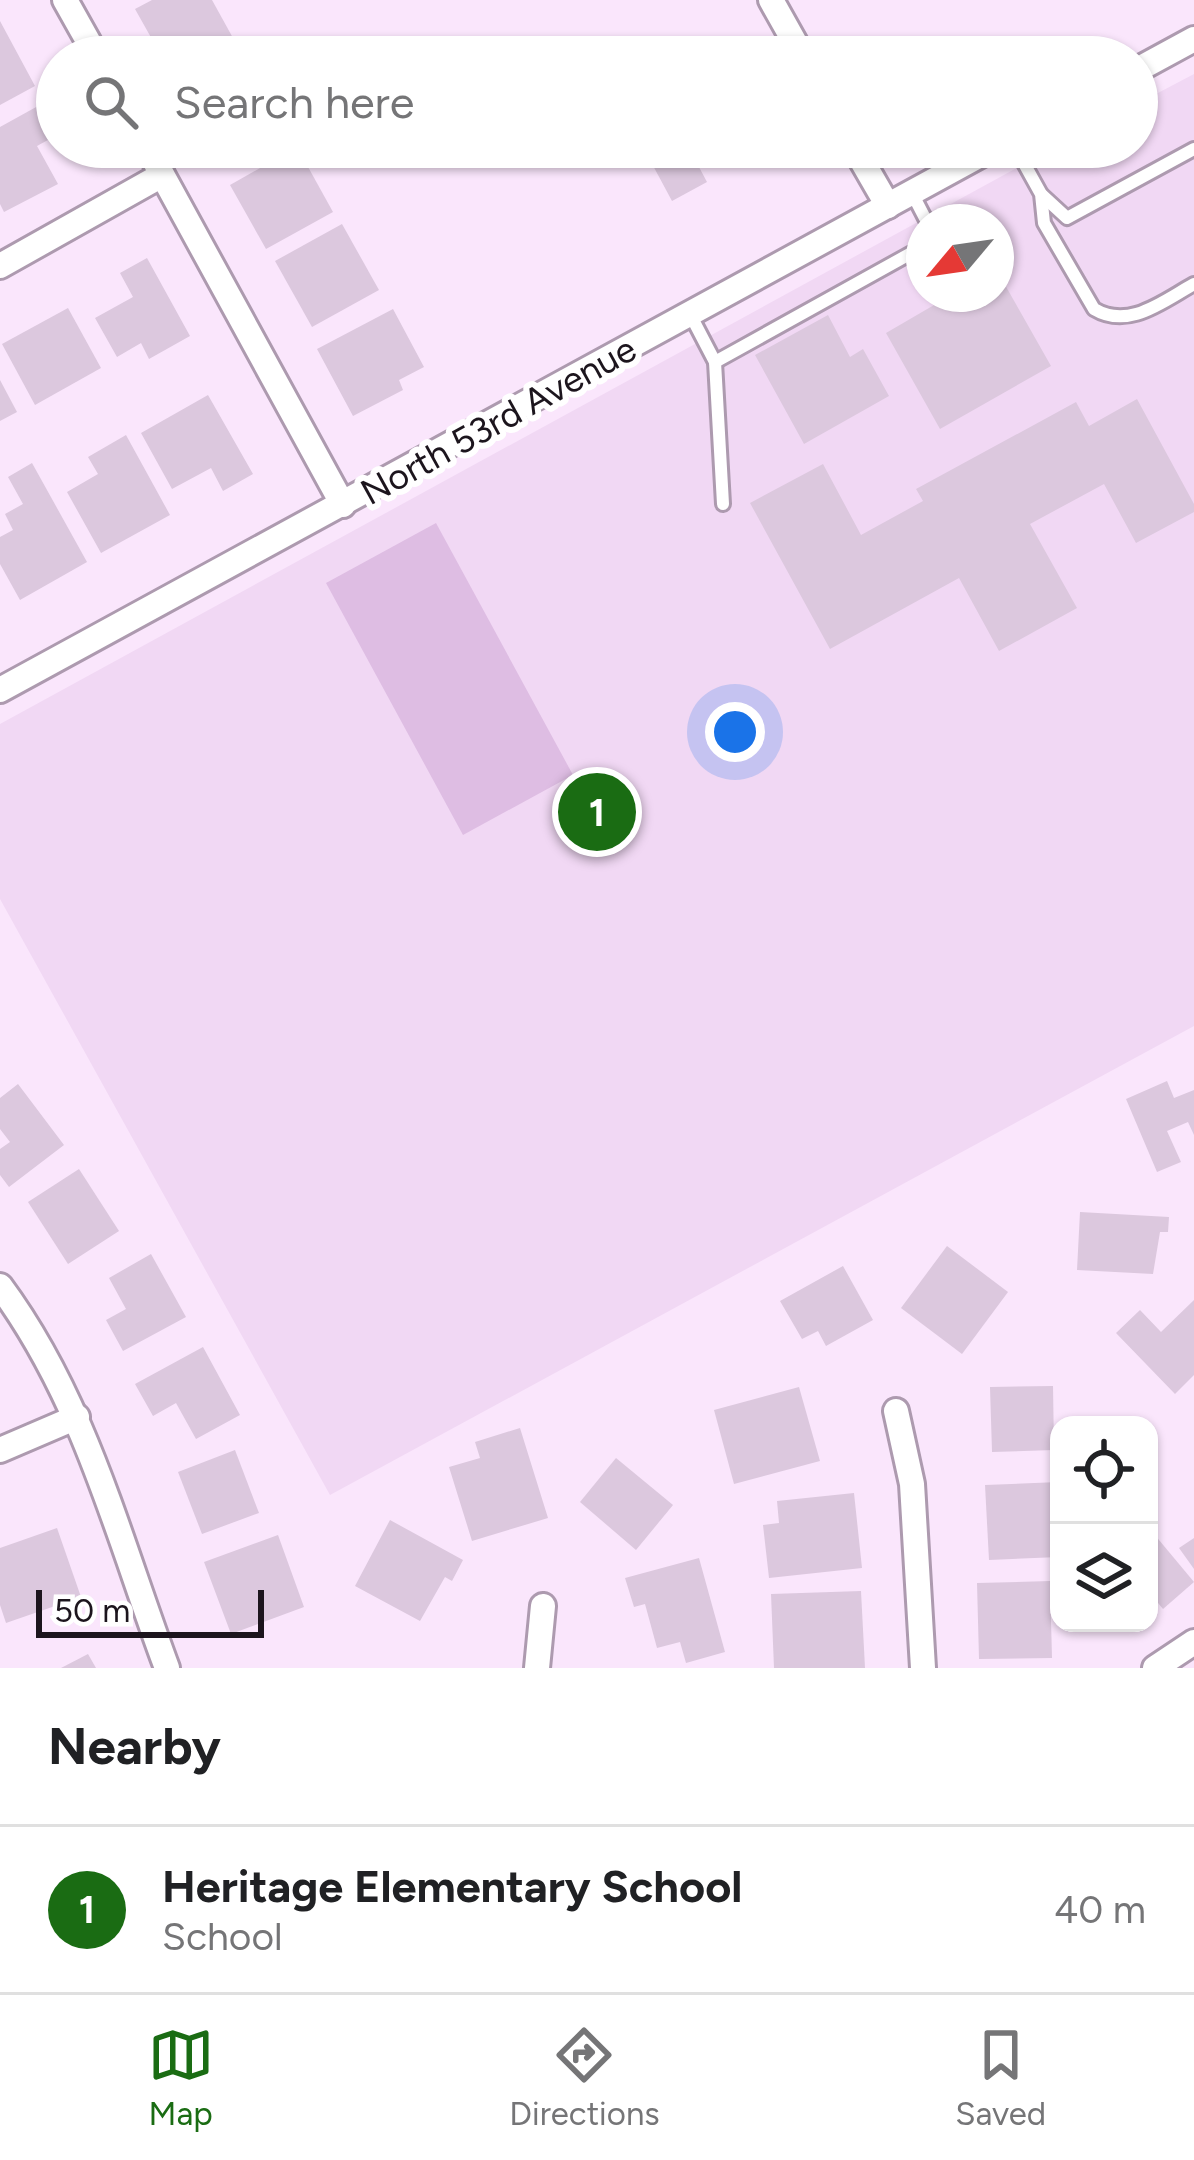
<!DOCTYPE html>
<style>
body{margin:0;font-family:Figtree,sans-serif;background:#f2f2f2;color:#202124}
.controls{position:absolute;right:36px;bottom:36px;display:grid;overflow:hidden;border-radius:24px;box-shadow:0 3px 9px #0004}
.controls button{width:108px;height:108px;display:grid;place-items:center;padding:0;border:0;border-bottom:3px solid #e0e0e0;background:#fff;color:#202124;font:60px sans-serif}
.compass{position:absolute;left:906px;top:204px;width:108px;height:108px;border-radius:50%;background:#fff;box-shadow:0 3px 9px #0004;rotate:241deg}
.scale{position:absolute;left:36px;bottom:30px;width:228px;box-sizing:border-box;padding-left:12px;border:6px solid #1c151d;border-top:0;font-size:33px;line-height:42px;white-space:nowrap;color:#1c151d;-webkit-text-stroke:9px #fff;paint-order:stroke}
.you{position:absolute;left:735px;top:732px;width:42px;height:42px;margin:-30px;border:9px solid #fff;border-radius:50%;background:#1a73e8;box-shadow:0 0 0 18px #1a73e833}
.badge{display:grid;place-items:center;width:78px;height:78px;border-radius:50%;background:#1a6c13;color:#fff;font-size:39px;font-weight:700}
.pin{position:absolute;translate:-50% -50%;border:6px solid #fff;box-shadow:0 3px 12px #0006}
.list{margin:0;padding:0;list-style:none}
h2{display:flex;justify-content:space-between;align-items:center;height:156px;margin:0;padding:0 48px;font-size:51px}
h2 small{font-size:39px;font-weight:400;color:#757577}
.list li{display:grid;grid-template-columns:78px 1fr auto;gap:36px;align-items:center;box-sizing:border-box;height:168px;padding:0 48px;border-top:3px solid #e0e0e0}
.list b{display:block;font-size:45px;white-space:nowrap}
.list p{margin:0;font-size:39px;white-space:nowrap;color:#757577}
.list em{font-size:39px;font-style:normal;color:#757577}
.icon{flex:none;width:66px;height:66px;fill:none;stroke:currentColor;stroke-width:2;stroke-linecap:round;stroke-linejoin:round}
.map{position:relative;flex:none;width:1194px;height:1668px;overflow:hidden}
.search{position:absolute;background:#fff;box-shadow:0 3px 9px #0004;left:36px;right:36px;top:36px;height:132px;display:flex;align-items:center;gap:30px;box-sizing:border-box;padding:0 42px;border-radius:66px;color:#757577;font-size:45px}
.sheet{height:324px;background:#fff}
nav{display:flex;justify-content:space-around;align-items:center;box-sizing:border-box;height:168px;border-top:3px solid #e0e0e0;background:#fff;font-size:33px;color:#757577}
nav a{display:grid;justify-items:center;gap:6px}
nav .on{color:#1a6c13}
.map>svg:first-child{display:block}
</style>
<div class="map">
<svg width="1194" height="1668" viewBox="0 0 1194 1668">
<rect width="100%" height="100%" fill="#fae6fc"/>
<path fill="#f1d8f4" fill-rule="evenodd" d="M1194 74V1026L330 1495 0 899V724L1055 147H1137V104ZM924 222H996V294H924Z"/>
<path fill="#debde3" d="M436 523 573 775 463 835 326 583Z"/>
<g fill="#dcc8de">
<path d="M152 0H212L233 38 199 57H162L135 9Z"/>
<path d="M0 21 35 86 0 105Z"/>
<path d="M692 39 701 57H658Z"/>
<path d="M47 101 57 119V135L37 146 58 184 4 212 0 204V127Z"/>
<path d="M297 147 333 212 266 249 230 185Z"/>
<path d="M643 147H705L692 154 707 182 672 201Z"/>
<path d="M342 224 379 290 312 327 275 261Z"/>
<path d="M147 258 190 336 149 359 141 343 117 357 95 318 133 297 120 273Z"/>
<path d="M996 269 1051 366 940 429 886 333 953 294H996Z"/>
<path d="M68 308 101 368 35 405 2 344Z"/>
<path d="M393 309 424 367 399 380 403 390 353 416 317 349Z"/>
<path d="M828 315 850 357 863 349 889 396 804 444 755 355Z"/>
<path d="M0 380 17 412 0 421Z"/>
<path d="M208 395 253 474 223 491 211 468 172 489 141 433Z"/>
<path d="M1137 399 1194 504V512L1136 543 1104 484 1030 524 1077 608 999 651 959 578 830 649 750 503 823 464 861 535 923 501 916 489 1076 402 1089 426Z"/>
<path d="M126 435 170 515 101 553 67 492 98 474 88 457Z"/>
<path d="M32 463 87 562 20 600 0 564V537L13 530 5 514 23 504 8 477Z"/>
<path d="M1167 1081 1174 1098 1194 1090V1135L1188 1122 1167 1131 1181 1162 1157 1172 1126 1099Z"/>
<path d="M18 1084 64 1145 9 1187 0 1175V1149L10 1142 0 1129V1098Z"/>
<path d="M79 1169 119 1231 68 1264 28 1202Z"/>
<path d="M1080 1212 1169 1217 1168 1232H1160L1153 1274 1077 1270Z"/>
<path d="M947 1246 1008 1292 962 1354 901 1308Z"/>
<path d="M151 1254 186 1317 123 1351 106 1320 126 1309 109 1278Z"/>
<path d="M843 1266 873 1320 826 1346 818 1331 802 1339 780 1301Z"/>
<path d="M1194 1300V1375L1175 1394 1116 1333 1140 1310 1161 1332Z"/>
<path d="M203 1347 240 1415 196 1439 176 1403 153 1416 135 1384Z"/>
<path d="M1053 1386 1054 1450 992 1452 990 1387Z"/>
<path d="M799 1387 820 1461 734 1484 714 1410Z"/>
<path d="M520 1428 548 1518 472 1541 449 1467 480 1458 475 1442Z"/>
<path d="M235 1450 259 1513 202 1534 178 1472Z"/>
<path d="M616 1458 673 1505 636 1550 580 1502Z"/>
<path d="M1059 1482V1557L989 1560 985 1485Z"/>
<path d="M854 1493 862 1568 769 1578 763 1525 779 1523 777 1501Z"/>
<path d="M390 1520 463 1560 452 1581 445 1577 420 1621 355 1586Z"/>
<path d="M57 1528 81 1597 6 1623 0 1605V1548Z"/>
<path d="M1149 1528 1194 1582 1163 1609 1149 1592Z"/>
<path d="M278 1535 304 1607 231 1634 204 1562Z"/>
<path d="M1194 1538V1569L1179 1548Z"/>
<path d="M699 1558 725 1652 686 1663 680 1642 657 1648 645 1604 634 1607 625 1578Z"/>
<path d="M1050 1581 1052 1658 979 1659 977 1583Z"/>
<path d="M861 1591 865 1668H774L771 1594Z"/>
<path d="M88 1654 96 1668H61Z"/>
</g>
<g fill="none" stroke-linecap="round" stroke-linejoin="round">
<g stroke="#ad9aaf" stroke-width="18">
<g id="lane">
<path d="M1015 147 1041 194 1044 223 1094 309C1129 330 1163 301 1194 284"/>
<path d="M912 193 927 222"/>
<path d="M1042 195 1067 218 1194 149"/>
<path d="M690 314 715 362 723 504"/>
<path d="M715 362 924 246"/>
</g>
</g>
<g stroke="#ad9aaf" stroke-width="30">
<g id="street">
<path d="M65 0 97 57"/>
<path d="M771 0 803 57"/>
<path d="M1137 70 1194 39"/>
<path d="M147 147 343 505"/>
<path d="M854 147 888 206"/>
<path d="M0 266 162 175"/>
<path d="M0 690 995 147"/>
<path d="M0 1286C85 1401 118 1537 167 1668"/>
<path d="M896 1411 912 1484 923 1668"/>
<path d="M0 1450 77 1417"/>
<path d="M537 1668 543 1606"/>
<path d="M1155 1668 1194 1642"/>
</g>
</g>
<use href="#lane" stroke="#fff" stroke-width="12"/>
<use href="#street" stroke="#fff" stroke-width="24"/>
</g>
<g text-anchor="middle" stroke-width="12" stroke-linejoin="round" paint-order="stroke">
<g font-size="36" fill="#1c151d" stroke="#fff">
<text transform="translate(498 420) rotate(-29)" y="13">North 53rd Avenue</text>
</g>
</g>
</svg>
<div class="controls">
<button><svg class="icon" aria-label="locate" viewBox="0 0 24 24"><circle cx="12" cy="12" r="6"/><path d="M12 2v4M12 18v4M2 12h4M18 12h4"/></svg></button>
<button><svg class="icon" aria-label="layers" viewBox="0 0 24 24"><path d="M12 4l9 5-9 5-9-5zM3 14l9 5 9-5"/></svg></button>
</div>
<svg class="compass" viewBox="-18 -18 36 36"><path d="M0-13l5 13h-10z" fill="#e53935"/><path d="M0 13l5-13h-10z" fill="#757577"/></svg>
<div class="scale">50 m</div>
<div class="you"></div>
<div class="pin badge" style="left:597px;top:812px">1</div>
<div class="search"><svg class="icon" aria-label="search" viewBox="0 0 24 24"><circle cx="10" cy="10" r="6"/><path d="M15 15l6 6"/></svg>Search here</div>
</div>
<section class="sheet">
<h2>Nearby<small></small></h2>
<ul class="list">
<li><span class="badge">1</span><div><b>Heritage Elementary School</b><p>School</p></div><em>40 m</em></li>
</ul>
</section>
<nav>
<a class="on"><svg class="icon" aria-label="map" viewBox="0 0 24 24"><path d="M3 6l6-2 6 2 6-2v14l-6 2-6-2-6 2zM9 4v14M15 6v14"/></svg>Map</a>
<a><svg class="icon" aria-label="directions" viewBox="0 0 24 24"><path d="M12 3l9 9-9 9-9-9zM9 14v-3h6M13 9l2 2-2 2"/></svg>Directions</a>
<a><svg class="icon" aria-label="saved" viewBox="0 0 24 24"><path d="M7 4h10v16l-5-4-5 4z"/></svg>Saved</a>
</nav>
